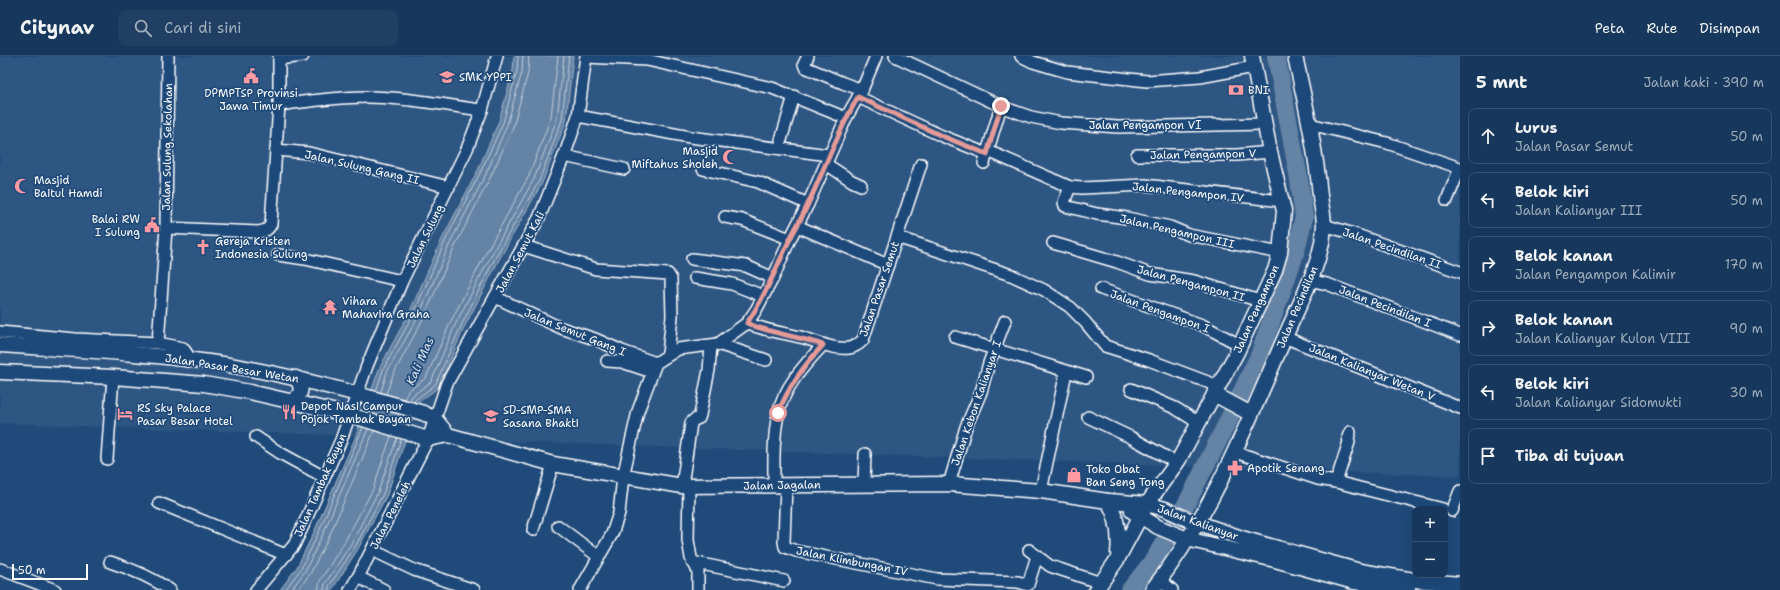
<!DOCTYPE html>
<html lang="id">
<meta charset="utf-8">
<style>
body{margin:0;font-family:"Shantell Sans",sans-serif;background:#203f62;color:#f1f3f6}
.controls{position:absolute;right:12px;bottom:12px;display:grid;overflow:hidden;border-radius:8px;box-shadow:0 4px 16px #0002}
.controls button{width:36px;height:36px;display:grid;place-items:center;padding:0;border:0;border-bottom:1px solid #365272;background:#17385c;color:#f1f3f6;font:20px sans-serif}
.scale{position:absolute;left:12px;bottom:10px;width:76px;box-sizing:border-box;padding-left:4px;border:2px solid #fff;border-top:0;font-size:11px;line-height:14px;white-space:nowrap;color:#fff;-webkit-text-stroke:3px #1f4a7a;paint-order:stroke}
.stop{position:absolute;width:12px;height:12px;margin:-9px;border:3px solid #e69b98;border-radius:50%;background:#fff}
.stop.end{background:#e69b98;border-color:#fff;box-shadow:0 1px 4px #0008}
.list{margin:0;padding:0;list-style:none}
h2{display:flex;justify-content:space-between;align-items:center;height:52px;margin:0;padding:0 16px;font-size:17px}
h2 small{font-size:13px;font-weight:400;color:#9eacbb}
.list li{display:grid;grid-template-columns:26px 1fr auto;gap:12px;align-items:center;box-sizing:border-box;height:56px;margin:0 8px 8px;padding:0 8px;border:1px solid #365272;border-radius:8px}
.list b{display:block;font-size:15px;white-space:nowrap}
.list p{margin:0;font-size:13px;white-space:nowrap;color:#9eacbb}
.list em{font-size:13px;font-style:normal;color:#9eacbb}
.icon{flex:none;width:22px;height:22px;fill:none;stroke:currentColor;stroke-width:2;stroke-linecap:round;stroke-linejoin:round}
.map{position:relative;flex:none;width:1460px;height:534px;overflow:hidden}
header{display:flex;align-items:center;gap:24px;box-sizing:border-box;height:56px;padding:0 20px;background:#17385c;border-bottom:1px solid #365272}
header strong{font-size:19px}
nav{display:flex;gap:22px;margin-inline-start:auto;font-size:14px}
.search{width:280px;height:36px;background:#203f62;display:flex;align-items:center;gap:10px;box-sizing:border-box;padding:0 14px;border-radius:8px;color:#9eacbb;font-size:15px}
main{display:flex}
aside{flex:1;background:#17385c}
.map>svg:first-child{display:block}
</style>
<header>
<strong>Citynav</strong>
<div class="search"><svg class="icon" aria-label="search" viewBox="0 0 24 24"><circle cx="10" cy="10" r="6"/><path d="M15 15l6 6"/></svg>Cari di sini</div>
<nav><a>Peta</a><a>Rute</a><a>Disimpan</a></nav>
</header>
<main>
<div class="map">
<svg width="1460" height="534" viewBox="0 0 1460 534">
<rect width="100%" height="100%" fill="#1f4a7a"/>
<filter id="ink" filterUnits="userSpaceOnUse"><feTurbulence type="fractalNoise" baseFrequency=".025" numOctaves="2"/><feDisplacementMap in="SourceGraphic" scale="8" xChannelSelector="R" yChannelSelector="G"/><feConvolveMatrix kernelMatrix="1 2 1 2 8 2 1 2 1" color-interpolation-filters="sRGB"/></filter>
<g filter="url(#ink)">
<path fill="#2e5683" d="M0 0H1460V420L0 367Z"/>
<path fill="#6583a4" stroke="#a3b5c8" d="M514 0H573L566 65 542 127 501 200 464 272 438 332 418 346 387 439 358 493 332 534H280L297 511 314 476 355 382 379 313 410 255 443 181 478 114 499 65 513 14Z"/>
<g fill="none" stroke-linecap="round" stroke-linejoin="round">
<g stroke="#c1cddb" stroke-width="1">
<path d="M376 335 383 314 414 257 446 183 481 115 503 67 517 15 518 0"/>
<path d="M381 336 387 316 419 259 451 185 486 118 507 69 522 16 523 0"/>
<path d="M386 338 393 319 424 261 456 188 491 120 513 71 528 17 529 0"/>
<path d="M404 343 408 335 426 322 451 265 488 193 529 120 551 61 558 0"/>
<path d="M409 345 413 339 431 326 456 267 493 196 534 123 557 63 564 0"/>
<path d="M414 346 416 343 435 329 461 270 497 198 539 125 562 64 569 0"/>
<path d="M285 534 301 513 318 478 363 371"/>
<path d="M291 534 305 515 322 480 368 373"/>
<path d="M298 534 310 518 328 483 374 375"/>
<path d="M318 534 320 525 345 485 373 433 391 380"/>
<path d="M324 534 325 528 351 488 378 436 397 382"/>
<path d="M329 534V530L355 491 383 438 401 383"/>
</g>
<path stroke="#6583a4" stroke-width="18" d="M1130 534 1155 502 1189 443 1227 367 1259 300 1295 198 1304 161 1299 123 1276 0"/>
<g stroke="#fff" stroke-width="14">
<g id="minor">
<path d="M808 0 804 8 805 11 843 27 862 34"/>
<path d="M895 0 1005 52 1031 61 1061 67 1118 71 1265 68"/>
<path d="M1021 0 1033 6 1067 16 1147 25 1200 21 1254 11"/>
<path d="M586 1 647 4 772 32 846 62"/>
<path d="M279 3 303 0"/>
<path d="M858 41 942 80 987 98"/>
<path d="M279 49C308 45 337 41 367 41 405 41 444 49 482 54"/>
<path d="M578 60 690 81 829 99"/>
<path d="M1310 68 1387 87 1460 112"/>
<path d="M781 84 794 40"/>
<path d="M276 94 309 97 449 131"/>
<path d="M988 95 1070 131 1064 146 1065 150 1097 158 1127 162 1170 171 1189 179 1280 197"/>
<path d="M1137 99H1237L1270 96"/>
<path d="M564 100 624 113"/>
<path d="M984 107 1001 50"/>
<path d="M826 108 852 125 861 129"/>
<path d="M703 113 758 126 808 148"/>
<path d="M1070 131 1082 132 1145 129 1282 145"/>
<path d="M1447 144 1460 112"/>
<path d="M725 161 742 164 790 183"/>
<path d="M1324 169 1357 179 1460 216"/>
<path d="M797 170 888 209"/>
<path d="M166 172 258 176C265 175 268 174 271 168L279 49V0"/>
<path d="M897 181 1011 219 1044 234 1070 251 1085 266 1105 290 1149 304 1218 330"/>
<path d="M1053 187 1117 206 1150 218 1194 225 1260 245"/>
<path d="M524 190 596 213 668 218 671 223 672 260 668 298"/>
<path d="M278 199 305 203 402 225"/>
<path d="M692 203 746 210 773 222"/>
<path d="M695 222 732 228 763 240"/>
<path d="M1309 224 1327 228 1460 279"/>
<path d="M1101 233 1202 269 1240 289"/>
<path d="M495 241 561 272 595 283 622 295 656 307"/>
<path d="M747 267C765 275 785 277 804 282 818 286 834 294 849 292 855 291 859 288 863 284L921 108"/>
<path d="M0 276 75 283 158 287 183 292 191 304"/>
<path d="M955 281 1086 321"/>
<path d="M1284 281 1460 352"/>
<path d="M158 287 166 172 168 0"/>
<path d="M718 288 766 304"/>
<path d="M607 305 622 306 652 316"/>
<path d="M1131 333 1175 352 1199 367"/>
<path d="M1088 361 1130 381 1177 407"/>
<path d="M256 381 280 397 324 421"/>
<path d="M1235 396 1318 423 1336 426 1443 453"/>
<path d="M107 403 113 321"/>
<path d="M1336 426 1349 386 1348 381 1350 376"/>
<path d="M949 428 966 371 981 336 989 307 1005 265"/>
<path d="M786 429 784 486 785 491 796 495 937 523 1018 526 1028 529 1037 500"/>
<path d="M864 429 865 398"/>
<path d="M682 430 691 367 694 364 699 362 700 359 709 314 711 290"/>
<path d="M689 430 688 484 691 502 698 515V534"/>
<path d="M774 430C774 406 773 382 778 359 783 332 805 308 823 289"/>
<path d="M1041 435 1066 316"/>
<path d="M159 447 286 499"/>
<path d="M1452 455 1460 435"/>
<path d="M558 470 599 501"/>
<path d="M533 474 553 408"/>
<path d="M372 494 414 514 474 534"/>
<path d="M1029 494 1050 510 1101 527"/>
<path d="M110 506C132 513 151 521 170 534"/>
<path d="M692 506 784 525"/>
<path d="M0 513 55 534"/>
<path d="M358 521 384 534"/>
<path d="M1160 524 1172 534"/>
<path d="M256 534 294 489 303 470 341 384 367 310 402 225 467 93 482 54 497 0"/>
<path d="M350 534 358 521 428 383 447 327 539 162 566 95 578 60 586 0"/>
<path d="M580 534 612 478 619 457 623 421 638 355 656 307 678 293 718 288 747 267 756 254 773 222 790 183 808 148 846 62 862 34 876 0"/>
</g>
</g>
<g stroke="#fff" stroke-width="17">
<g id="major">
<path d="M0 289C74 294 149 297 223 308 291 319 357 337 423 357L435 363 448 379"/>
<path d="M0 316 113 321 204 328 250 336 350 359 428 383 448 379 553 408 682 430 949 428 1041 435 1108 445 1147 448 1165 453 1187 463 1245 483 1360 515 1414 524 1460 528"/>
<path d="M1214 338 1251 358"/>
<path d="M292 347C301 338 304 333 296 322"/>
<path d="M1108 445C1118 462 1120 478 1118 497"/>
<path d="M1132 455 1158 471 1187 483 1275 504 1354 526 1408 533"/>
<path d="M1096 534 1117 504 1147 448 1178 405 1237 296 1275 214 1280 197 1284 155 1270 96 1252 0"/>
<path d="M1152 534C1212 459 1247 368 1285 281 1300 246 1322 208 1324 170 1324 160 1321 149 1320 140 1316 93 1305 46 1295 0"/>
</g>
</g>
<use href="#minor" stroke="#1f4a7a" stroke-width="11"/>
<use href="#major" stroke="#1f4a7a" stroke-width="14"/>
</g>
</g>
<g fill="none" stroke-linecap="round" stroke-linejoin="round" filter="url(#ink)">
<path stroke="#e69b98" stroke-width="5" d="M778 357C789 330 803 311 823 289 798 280 771 278 747 267 765 241 776 212 790 183 796 171 803 160 808 148 825 112 838 75 858 41L942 80 987 98 1001 50"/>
</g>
<defs>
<g id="civic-bare" transform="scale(1.2)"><path d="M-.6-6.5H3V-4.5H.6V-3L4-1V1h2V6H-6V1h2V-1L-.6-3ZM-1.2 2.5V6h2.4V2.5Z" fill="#ff9aa2" stroke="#1f4a7a" stroke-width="2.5" paint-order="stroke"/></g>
<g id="school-bare" transform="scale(1.2)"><path d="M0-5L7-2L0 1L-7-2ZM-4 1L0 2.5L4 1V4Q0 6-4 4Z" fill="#ff9aa2" stroke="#1f4a7a" stroke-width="2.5" paint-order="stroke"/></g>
<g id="bank-bare" transform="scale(1.2)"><path d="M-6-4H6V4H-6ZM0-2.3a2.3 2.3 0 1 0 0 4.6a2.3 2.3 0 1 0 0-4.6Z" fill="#ff9aa2" stroke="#1f4a7a" stroke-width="2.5" paint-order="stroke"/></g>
<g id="mosque-bare" transform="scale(1.2)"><path d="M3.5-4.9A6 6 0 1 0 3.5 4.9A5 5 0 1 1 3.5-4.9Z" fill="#ff9aa2" stroke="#1f4a7a" stroke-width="2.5" paint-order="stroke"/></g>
<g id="church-bare" transform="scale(1.2)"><path d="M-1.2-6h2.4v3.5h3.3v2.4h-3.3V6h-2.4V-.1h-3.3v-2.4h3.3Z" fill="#ff9aa2" stroke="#1f4a7a" stroke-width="2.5" paint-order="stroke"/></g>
<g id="temple-bare" transform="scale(1.2)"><path d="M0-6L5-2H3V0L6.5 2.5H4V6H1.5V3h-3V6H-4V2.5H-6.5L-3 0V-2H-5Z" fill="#ff9aa2" stroke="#1f4a7a" stroke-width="2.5" paint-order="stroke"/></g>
<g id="restaurant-bare" transform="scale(1.2)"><path d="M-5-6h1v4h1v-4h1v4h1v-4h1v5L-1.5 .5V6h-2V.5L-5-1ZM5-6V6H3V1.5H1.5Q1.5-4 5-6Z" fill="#ff9aa2" stroke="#1f4a7a" stroke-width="2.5" paint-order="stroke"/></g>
<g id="hotel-bare" transform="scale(1.2)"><path d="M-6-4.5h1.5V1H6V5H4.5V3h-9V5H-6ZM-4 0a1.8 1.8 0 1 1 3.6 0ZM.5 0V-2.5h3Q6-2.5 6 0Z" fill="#ff9aa2" stroke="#1f4a7a" stroke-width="2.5" paint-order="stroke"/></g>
<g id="pharmacy-bare" transform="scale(1.2)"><path d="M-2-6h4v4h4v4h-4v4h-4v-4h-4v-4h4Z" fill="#ff9aa2" stroke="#1f4a7a" stroke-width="2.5" paint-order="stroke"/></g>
<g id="shop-bare" transform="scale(1.2)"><path d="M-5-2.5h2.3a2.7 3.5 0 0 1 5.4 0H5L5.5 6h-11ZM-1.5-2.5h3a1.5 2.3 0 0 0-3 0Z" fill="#ff9aa2" stroke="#1f4a7a" stroke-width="2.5" paint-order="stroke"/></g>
</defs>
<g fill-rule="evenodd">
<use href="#civic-bare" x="251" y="20"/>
<use href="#school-bare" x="447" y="21"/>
<use href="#bank-bare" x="1236" y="34"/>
<use href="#mosque-bare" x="730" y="101"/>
<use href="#mosque-bare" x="22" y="130"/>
<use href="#civic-bare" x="152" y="169"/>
<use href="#church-bare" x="203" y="191"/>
<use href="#temple-bare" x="330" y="251"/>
<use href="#restaurant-bare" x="289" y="356"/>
<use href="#hotel-bare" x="125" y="358"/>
<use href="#school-bare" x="491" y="360"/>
<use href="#pharmacy-bare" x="1235" y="412"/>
<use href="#shop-bare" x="1074" y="419"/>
</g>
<g text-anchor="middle" stroke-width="3.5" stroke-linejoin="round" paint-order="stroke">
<g font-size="11" fill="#fff" stroke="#1f4a7a" text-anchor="start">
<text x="459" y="25">SMK YPPI</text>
<text x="1248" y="38">BNI</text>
<text x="251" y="41" text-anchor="middle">DPMPTSP Provinsi<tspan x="251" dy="13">Jawa Timur</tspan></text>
<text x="718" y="99" text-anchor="end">Masjid<tspan x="718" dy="13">Miftahus Sholeh</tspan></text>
<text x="34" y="128">Masjid<tspan x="34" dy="13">Baitul Hamdi</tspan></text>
<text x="140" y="167" text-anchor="end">Balai RW<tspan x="140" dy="13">I Sulung</tspan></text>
<text x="215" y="189">Gereja Kristen<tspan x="215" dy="13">Indonesia Sulung</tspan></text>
<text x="342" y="249">Vihara<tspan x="342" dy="13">Mahavira Graha</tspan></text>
<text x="301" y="354">Depot Nasi Campur<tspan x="301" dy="13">Pojok Tambak Bayan</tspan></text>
<text x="137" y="356">RS Sky Palace<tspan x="137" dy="13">Pasar Besar Hotel</tspan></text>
<text x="503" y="358">SD-SMP-SMA<tspan x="503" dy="13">Sasana Bhakti</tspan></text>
<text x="1247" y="416">Apotik Senang</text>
<text x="1086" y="417">Toko Obat<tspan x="1086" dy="13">Ban Seng Tong</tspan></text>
</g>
<g font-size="11" fill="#fff" stroke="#1f4a7a">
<text x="1145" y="73">Jalan Pengampon VI</text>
<text transform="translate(167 91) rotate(-89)" y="4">Jalan Sulung Sekolahan</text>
<text transform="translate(1203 98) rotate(-1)" y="4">Jalan Pengampon V</text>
<text transform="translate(362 111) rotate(13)" y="4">Jalan Sulung Gang II</text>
<text transform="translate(1188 136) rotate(6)" y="4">Jalan Pengampon IV</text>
<text transform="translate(1177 175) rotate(13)" y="4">Jalan Pengampon III</text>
<text transform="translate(425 180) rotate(-64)" y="4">Jalan Sulung</text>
<text transform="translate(1392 192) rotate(19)" y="4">Jalan Pecindilan II</text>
<text transform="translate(520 196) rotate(-62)" y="4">Jalan Semut Kali</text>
<text transform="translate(1191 227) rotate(15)" y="4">Jalan Pengampon II</text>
<text transform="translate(879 233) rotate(-71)" y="4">Jalan Pasar Semut</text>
<text transform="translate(1385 250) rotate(21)" y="4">Jalan Pecindilan I</text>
<text transform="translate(1297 251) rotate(-67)" y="4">Jalan Pecindilan</text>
<text transform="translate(1256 253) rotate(-66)" y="4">Jalan Pengampon</text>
<text transform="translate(1160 255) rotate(20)" y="4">Jalan Pengampon I</text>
<text transform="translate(575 276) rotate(22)" y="4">Jalan Semut Gang I</text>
<text transform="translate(232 312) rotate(9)" y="4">Jalan Pasar Besar Wetan</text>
<text transform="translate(1372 316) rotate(22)" y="4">Jalan Kalianyar Wetan V</text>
<text transform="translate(976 347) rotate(-71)" y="4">Jalan Kebon Kalianyar I</text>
<text transform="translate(320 429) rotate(-66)" y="4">Jalan Tambak Bayan</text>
<text transform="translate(782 429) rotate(-1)" y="4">Jalan Jagalan</text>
<text transform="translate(390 459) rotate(-63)" y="4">Jalan Peneleh</text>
<text transform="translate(1198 466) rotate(20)" y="4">Jalan Kalianyar</text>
<text transform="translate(852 505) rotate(11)" y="4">Jalan Klimbungan IV</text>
</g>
<g font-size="12" font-style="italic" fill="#d8e0e8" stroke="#1f4a7a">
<text transform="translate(420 305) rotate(-66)" y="4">Kali Mas</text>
</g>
</g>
</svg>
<div class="controls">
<button>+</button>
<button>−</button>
</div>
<div class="scale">50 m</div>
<div class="stop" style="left:778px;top:357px"></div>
<div class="stop end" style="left:1001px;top:50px"></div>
</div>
<aside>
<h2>5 mnt<small>Jalan kaki · 390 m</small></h2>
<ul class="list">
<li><svg class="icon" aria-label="ahead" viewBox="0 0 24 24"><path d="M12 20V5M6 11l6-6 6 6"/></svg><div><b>Lurus</b><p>Jalan Pasar Semut</p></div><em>50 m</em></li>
<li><svg class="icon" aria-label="left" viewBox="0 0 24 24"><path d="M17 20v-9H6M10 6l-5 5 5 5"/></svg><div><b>Belok kiri</b><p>Jalan Kalianyar III</p></div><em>50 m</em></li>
<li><svg class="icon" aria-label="right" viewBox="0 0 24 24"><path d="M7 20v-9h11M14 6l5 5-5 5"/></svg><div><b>Belok kanan</b><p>Jalan Pengampon Kalimir</p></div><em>170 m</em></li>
<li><svg class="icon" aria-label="right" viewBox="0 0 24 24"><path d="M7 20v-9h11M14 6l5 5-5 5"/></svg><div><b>Belok kanan</b><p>Jalan Kalianyar Kulon VIII</p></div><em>90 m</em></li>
<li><svg class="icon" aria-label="left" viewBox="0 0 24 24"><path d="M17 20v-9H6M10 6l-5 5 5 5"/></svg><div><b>Belok kiri</b><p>Jalan Kalianyar Sidomukti</p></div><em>30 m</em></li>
<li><svg class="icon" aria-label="arrive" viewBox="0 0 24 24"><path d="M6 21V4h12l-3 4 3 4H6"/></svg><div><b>Tiba di tujuan</b></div></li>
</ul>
</aside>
</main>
